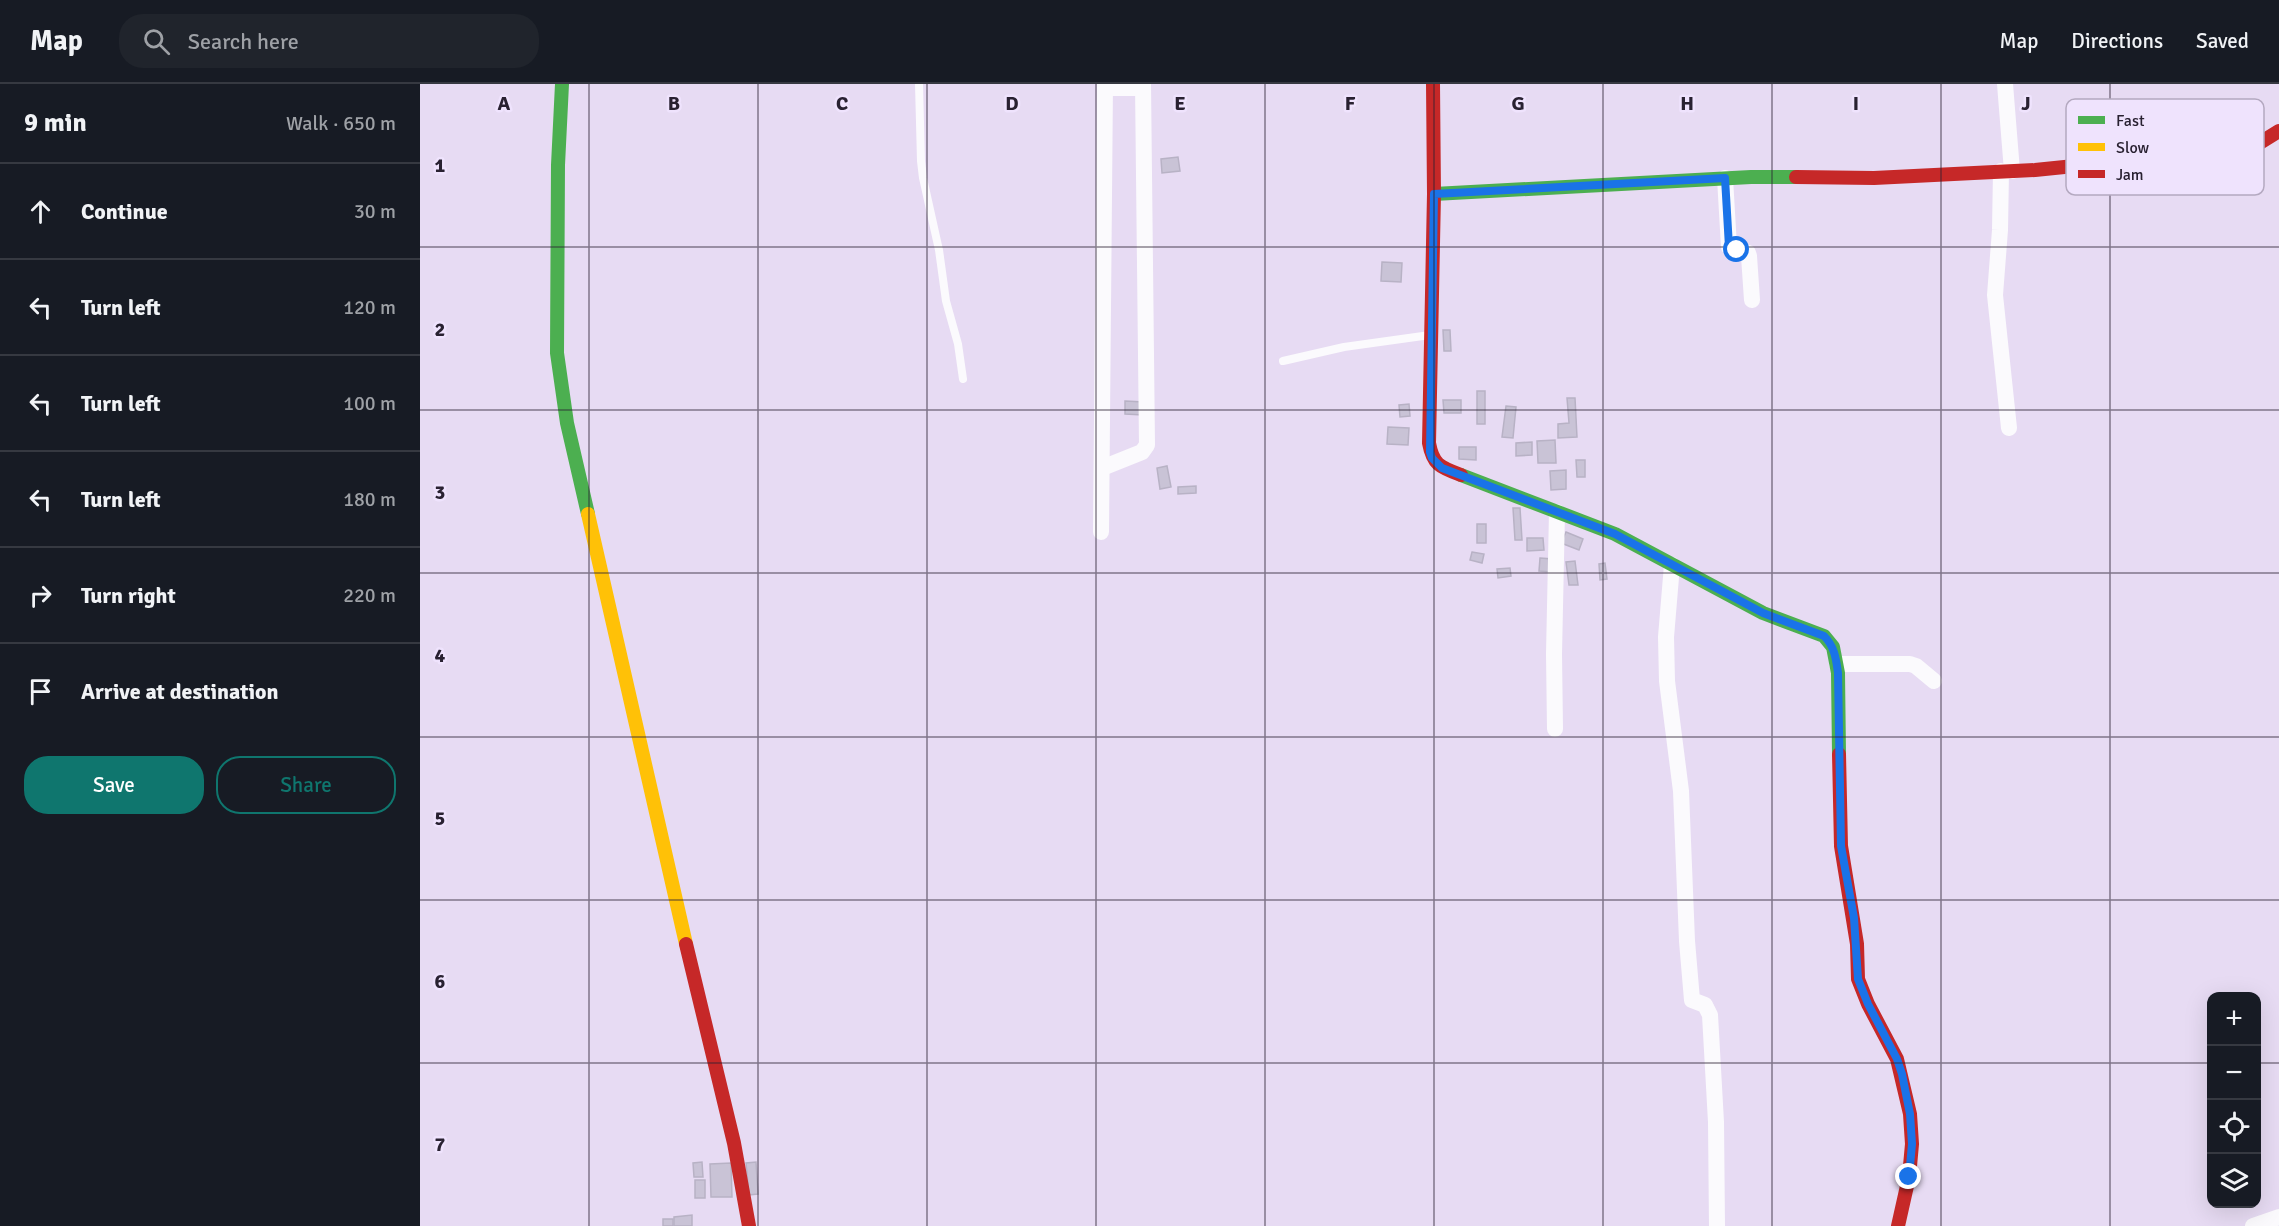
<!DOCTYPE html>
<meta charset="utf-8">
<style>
body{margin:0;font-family:Signika,sans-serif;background:#20242c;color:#f1f3f6}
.controls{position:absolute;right:18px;bottom:18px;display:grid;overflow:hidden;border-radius:12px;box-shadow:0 6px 24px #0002}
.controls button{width:54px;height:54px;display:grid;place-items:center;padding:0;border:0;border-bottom:2px solid #363941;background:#171b24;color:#f1f3f6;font:30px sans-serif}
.stop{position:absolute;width:18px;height:18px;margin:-14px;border:4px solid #1a73e8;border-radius:50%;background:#fff}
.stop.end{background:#1a73e8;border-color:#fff;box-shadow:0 2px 6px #0008}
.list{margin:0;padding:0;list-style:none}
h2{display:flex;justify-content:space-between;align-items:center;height:78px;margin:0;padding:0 24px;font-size:26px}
h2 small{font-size:20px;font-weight:400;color:#9ea1a6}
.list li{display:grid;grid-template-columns:39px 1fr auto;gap:18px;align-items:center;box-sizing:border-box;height:96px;padding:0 24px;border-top:2px solid #363941}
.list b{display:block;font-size:22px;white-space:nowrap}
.list em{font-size:20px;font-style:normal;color:#9ea1a6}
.actions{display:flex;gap:12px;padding:18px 24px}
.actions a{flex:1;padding:14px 0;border:2px solid #0f766e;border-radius:24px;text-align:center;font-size:21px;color:#0f766e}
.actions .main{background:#0f766e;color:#fff}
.icon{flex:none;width:33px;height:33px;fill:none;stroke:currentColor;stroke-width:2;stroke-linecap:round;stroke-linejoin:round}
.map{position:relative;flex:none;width:1859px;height:1142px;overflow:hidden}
header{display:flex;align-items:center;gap:36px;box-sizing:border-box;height:84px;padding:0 30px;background:#171b24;border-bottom:2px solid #363941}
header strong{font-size:28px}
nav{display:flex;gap:33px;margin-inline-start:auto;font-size:21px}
.search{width:420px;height:54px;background:#20242c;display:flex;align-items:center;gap:15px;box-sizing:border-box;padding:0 21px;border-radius:24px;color:#9ea1a6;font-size:22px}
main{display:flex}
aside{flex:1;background:#171b24}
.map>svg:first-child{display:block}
</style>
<header>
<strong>Map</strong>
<div class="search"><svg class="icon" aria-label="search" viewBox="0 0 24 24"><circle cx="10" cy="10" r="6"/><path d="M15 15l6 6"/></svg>Search here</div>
<nav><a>Map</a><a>Directions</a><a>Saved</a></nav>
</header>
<main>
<aside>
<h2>9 min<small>Walk · 650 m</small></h2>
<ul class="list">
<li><svg class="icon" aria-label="ahead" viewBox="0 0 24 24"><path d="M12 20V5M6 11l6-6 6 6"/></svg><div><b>Continue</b></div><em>30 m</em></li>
<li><svg class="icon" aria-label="left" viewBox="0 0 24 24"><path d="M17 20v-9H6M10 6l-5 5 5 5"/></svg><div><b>Turn left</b></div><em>120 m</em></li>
<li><svg class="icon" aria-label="left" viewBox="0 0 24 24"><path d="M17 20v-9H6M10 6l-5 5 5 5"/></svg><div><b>Turn left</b></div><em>100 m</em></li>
<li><svg class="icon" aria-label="left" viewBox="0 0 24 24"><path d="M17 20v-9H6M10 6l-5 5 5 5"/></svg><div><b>Turn left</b></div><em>180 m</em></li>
<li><svg class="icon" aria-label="right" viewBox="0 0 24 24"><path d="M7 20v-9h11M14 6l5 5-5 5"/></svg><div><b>Turn right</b></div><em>220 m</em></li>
<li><svg class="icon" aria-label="arrive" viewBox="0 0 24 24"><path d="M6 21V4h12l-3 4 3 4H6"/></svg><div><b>Arrive at destination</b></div></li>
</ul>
<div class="actions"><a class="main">Save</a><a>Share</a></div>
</aside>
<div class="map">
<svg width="1859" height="1142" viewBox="0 0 1859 1142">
<rect width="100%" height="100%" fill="#e7dbf3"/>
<g fill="#c9c3d6" stroke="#b8b2c5" stroke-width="1.5">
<path d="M758 73 760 87 742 89 741 75Z"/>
<path d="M962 178 982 179 981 198 961 197Z"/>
<path d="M1023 246H1030L1031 267H1024Z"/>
<rect x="1057" y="307" width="8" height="33"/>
<path d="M1147 314H1155L1157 353 1138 354V340L1149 339Z"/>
<path d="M1023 316H1041V329H1024Z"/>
<path d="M705 317 724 318 723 331 705 330Z"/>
<path d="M989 320 990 332 980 333 979 321Z"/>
<path d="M1086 322 1096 323 1093 354 1082 353Z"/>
<path d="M968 343 989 344 988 361 967 360Z"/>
<path d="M1135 356 1136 379H1118L1117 357Z"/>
<path d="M1112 358V371L1096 372V359Z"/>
<path d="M1039 363H1056V376L1039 375Z"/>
<path d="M1156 376H1165V393H1157Z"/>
<path d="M747 382 751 403 740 405 737 384Z"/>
<path d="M1146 386V405L1131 406 1130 387Z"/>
<path d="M776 402V409L758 410V403Z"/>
<path d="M1093 424H1100L1102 456H1095Z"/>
<rect x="1057" y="440" width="9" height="19"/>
<path d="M1146 448 1163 455 1159 466 1141 459Z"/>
<path d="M1107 454H1123L1124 466 1107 467Z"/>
<path d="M1052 468 1064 470 1062 479 1050 476Z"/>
<path d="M1120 474 1133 475V488L1119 487Z"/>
<path d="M1155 477 1158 501H1149L1146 478Z"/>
<path d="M1185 479 1187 495 1180 496 1179 480Z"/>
<path d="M1090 484 1091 492 1078 494 1077 485Z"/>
<path d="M282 1078 283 1093H274L273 1079Z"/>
<path d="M336 1078 338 1110 329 1111 326 1079Z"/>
<path d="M311 1079 312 1113H291L290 1080Z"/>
<rect x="275" y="1096" width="10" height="18"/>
<path d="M272 1131V1142H254V1133Z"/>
<rect x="243" y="1135" width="10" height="7"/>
</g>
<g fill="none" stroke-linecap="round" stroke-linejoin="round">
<g stroke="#fbfafd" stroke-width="8">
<path d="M499 0 501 77 503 94 519 166 526 217 538 260 543 295"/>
<path d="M863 277 924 263 1010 251"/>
</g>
<g stroke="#fbfafd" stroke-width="16">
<path d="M1585 0 1592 87"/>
<path d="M685 4H723"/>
<path d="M1581 87 1580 146 1575 211 1589 344"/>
<path d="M1305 94 1309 163 1311 166 1328 169 1329 172 1332 216"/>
<path d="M682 384 722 368 727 361 723 0"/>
<path d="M681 448 685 0"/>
<path d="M1252 481 1246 553 1247 597 1261 707 1267 857 1272 916 1285 921 1290 931 1296 1038 1297 1142"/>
<path d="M1417 580H1490L1496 582 1514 597"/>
<path d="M1135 645 1134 570 1137 428"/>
<path d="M1833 1142 1859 1133"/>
</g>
<g stroke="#4caf50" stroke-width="14">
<path d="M142 0 138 81 137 269 147 339 168 430"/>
<path d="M1014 110 1331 93H1376"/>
<path d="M1041 391 1195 450 1343 529 1404 552 1413 563 1418 589 1419 670"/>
</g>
<path stroke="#ffc107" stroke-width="14" d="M168 430 266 860"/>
<g stroke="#c62828" stroke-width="14">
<path d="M1013 0 1014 110 1009 359C1013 381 1020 383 1041 391"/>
<path d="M1376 93 1454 94 1615 86 1811 66 1838 60 1859 47"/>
<path d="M1419 670 1421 762 1437 860 1438 895 1448 920 1477 975 1490 1030 1492 1060 1489 1093 1478 1142"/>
<path d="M266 860 314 1059 329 1142"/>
</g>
</g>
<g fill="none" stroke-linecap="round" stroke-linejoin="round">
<path stroke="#1a73e8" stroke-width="8" d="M1317 166 1309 163 1305 94 1014 110 1010 368 1012 374 1022 384 1195 450 1343 529 1404 552C1415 563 1416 575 1418 589L1421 762 1434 834 1438 895 1448 920 1477 975 1482 990 1490 1030 1492 1060 1489 1093"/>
</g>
<path fill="none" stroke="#292131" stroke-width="1.5" stroke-opacity="0.55" d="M169 0V1142M338 0V1142M507 0V1142M676 0V1142M845 0V1142M1014 0V1142M1183 0V1142M1352 0V1142M1521 0V1142M1690 0V1142M0 163H1859M0 326H1859M0 489H1859M0 653H1859M0 816H1859M0 979H1792M1836 979H1859"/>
<rect x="1646" y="15" width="198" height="96" rx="9" fill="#efe3fd" stroke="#b4a9c0" stroke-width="1.5"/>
<rect x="1658" y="32" width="27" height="8" fill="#4caf50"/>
<rect x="1658" y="59" width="27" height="8" fill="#ffc107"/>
<rect x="1658" y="86" width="27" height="8" fill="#c62828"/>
<g font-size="16" fill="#292131">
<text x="1696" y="42">Fast</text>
<text x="1696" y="69">Slow</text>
<text x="1696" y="96">Jam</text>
</g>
<g font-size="20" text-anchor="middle" font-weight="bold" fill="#292131" stroke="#efe3fd" stroke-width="5" stroke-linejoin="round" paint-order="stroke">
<text x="84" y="26">A</text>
<text x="254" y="26">B</text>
<text x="422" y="26">C</text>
<text x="592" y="26">D</text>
<text x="760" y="26">E</text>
<text x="930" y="26">F</text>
<text x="1098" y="26">G</text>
<text x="1267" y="26">H</text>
<text x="1436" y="26">I</text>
<text x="1606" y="26">J</text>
<text x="20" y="88">1</text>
<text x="20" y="252">2</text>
<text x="20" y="415">3</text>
<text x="20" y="578">4</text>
<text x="20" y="741">5</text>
<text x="20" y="904">6</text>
<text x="20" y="1067">7</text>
</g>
</svg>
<div class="controls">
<button>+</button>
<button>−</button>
<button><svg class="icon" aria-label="locate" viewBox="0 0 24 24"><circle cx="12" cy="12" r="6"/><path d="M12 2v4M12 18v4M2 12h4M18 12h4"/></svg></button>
<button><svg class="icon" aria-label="layers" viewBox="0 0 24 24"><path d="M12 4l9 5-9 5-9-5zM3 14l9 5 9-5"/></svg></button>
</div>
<div class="stop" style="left:1317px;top:166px"></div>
<div class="stop end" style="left:1489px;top:1093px"></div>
</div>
</main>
